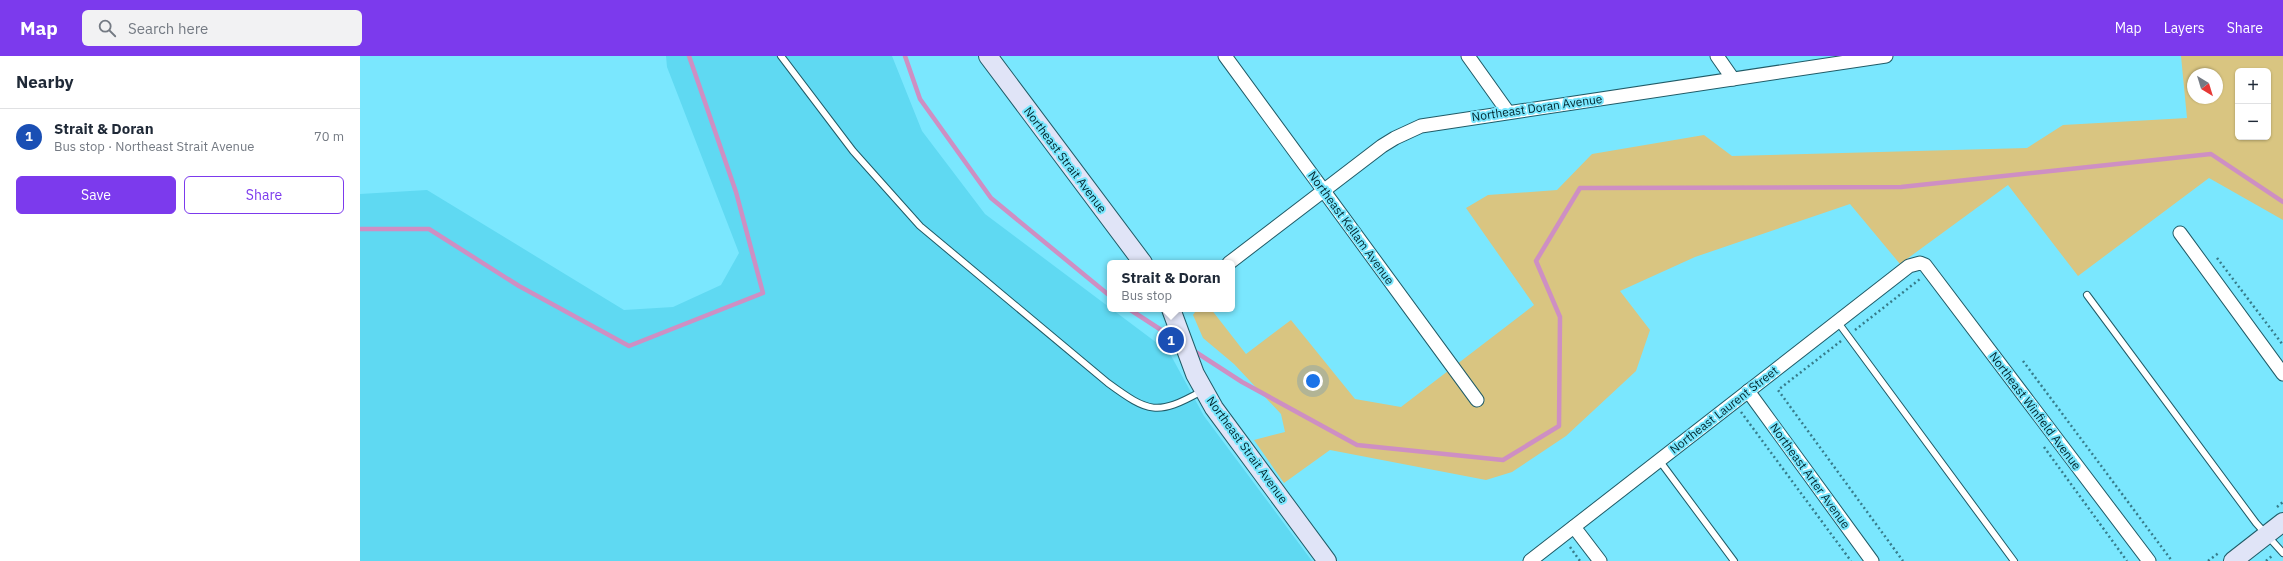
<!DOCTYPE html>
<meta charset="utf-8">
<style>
body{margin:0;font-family:"IBM Plex Sans",sans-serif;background:#f2f2f3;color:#1f2937}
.controls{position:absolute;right:12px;top:12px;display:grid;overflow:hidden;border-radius:6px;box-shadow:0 1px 3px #0004}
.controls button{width:36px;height:36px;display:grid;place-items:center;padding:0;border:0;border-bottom:1px solid #e0e1e3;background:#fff;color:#1f2937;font:20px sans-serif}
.compass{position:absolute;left:1827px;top:12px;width:36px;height:36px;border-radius:50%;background:#fff;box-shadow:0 1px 3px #0004;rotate:142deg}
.you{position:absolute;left:953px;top:325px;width:14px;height:14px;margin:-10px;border:3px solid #fff;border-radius:50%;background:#1a73e8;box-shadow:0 0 0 6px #1a73e833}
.badge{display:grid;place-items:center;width:26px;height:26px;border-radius:50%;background:#7c3aed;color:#fff;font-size:13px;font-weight:700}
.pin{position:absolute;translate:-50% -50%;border:2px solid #fff;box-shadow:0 1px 4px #0006}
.popup{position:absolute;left:747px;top:204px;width:128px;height:52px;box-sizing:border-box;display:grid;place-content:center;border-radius:6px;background:#fff;filter:drop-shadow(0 1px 3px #0005);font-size:13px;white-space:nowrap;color:#747a83}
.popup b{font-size:15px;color:#1f2937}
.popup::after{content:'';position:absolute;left:50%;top:100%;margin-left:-8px;border:8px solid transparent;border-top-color:#fff}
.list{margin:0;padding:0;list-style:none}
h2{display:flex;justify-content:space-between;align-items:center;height:52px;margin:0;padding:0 16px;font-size:17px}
h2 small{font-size:13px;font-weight:400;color:#747a83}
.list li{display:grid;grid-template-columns:26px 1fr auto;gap:12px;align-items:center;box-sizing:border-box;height:56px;padding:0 16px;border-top:1px solid #e0e1e3}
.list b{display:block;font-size:15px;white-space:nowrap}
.list p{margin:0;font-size:13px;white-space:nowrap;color:#747a83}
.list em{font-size:13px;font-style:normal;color:#747a83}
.actions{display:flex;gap:8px;padding:12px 16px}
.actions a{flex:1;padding:9px 0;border:1px solid #7c3aed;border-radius:6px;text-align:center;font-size:14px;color:#7c3aed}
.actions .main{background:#7c3aed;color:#fff}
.icon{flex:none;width:22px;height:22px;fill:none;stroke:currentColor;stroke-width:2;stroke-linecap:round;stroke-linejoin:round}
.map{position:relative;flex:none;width:1923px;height:505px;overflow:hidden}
header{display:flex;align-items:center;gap:24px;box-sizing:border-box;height:56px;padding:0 20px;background:#7c3aed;color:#fff}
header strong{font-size:19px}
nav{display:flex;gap:22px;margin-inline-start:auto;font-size:14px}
.search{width:280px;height:36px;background:#f2f2f3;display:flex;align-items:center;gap:10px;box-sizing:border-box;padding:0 14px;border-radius:6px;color:#747a83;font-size:15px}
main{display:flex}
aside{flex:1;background:#fff}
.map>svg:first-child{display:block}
</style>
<header>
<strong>Map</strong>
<div class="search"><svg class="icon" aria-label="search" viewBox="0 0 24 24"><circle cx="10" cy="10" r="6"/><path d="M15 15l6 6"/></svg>Search here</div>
<nav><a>Map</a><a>Layers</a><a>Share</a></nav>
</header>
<main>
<aside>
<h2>Nearby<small></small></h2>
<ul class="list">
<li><span class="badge" style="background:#1a4fb4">1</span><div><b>Strait &amp; Doran</b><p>Bus stop · Northeast Strait Avenue</p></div><em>70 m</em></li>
</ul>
<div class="actions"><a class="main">Save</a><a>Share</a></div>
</aside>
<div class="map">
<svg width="1923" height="505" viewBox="0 0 1923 505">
<rect width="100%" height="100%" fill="#7ae7fe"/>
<path fill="#5fd9f2" d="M306 0H532L562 75 625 158 809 296 844 360 952 505H0V138L67 134 264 254 313 251 361 229 379 197 307 11Z"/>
<path fill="#d9c581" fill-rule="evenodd" d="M1821 0H1923V164L1849 122 1718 220 1648 129 1540 208 1490 148 1335 201 1260 235 1290 274 1276 315 1206 380 1152 416 1126 424 970 394 924 427 894 384 925 376 921 358 874 308 843 282 833 259 837 253H851L886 298 931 264 995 343 1041 351 1174 249 1106 152 1128 139 1197 134 1232 98 1344 79 1372 100 1667 92 1703 69 1827 62ZM1878 15H1908V81H1878ZM1833 18H1857V42H1833Z"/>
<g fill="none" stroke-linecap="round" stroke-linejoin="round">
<g stroke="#ce8fc3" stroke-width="4.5">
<path d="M545 0 560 43 631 142 750 240"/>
<path d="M0 173H69L159 230 269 290 403 237 376 136 329 0"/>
<path d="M769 253 815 283"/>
<path d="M831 293 882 326 997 389 1143 404 1199 370 1200 261 1176 205 1220 132 1541 131 1851 98 1923 146"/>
</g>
<g stroke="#205b67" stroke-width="8">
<g id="service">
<path d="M421 0 493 95 560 170 748 327C789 357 797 360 842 335"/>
<path d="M1727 239 1896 467 1923 497"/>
<path d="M1477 265 1654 505"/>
<path d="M1299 404 1374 505"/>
</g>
</g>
<g stroke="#205b67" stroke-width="15">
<g id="minor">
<path d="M865 0 1117 344"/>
<path d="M1108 0 1148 56"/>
<path d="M1357 0 1373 23"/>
<path d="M1820 177 1923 318"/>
<path d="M869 207 1022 90 1035 82 1061 70 1526 0"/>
<path d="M1388 335 1512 505"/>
<path d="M1214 471 1240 505"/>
<path d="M1170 505 1549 210 1560 207 1565 209 1789 505"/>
</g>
</g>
<g stroke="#205b67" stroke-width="20">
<g id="secondary">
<path d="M628 0 783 207"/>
<path d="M811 253 835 318 854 352 967 505"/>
<path d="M1873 505 1923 466"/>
</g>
</g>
<g stroke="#377c8b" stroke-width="2.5" stroke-dasharray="2 3" stroke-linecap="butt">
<path d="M1857 202 1923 289"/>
<path d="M1495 274 1560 223"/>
<path d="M1481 285 1418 334 1543 505"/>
<path d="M1663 305 1812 505"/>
<path d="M1381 356 1491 505"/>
<path d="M1684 391 1767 505"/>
<path d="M1917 451 1923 446"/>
<path d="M1210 491 1220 505"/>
<path d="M1848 505 1860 496"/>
<path d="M1906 505 1913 499"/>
</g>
<use href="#service" stroke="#fff" stroke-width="6"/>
<use href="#minor" stroke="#fff" stroke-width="13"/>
<use href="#secondary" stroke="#e0e4f7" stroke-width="18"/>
</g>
<g text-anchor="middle" stroke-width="4" stroke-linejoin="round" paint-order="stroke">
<g font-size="12" fill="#01252c" stroke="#7ae7fe">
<text transform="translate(1177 52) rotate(-8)" y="4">Northeast Doran Avenue</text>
<text transform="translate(705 104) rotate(53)" y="4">Northeast Strait Avenue</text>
<text transform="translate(991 172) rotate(54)" y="4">Northeast Kellam Avenue</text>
<text transform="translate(1364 354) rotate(-38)" y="4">Northeast Laurent Street</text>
<text transform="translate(1675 355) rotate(53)" y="4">Northeast Winfield Avenue</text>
<text transform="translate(887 394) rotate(54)" y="4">Northeast Strait Avenue</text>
<text transform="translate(1450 420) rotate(54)" y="4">Northeast Arter Avenue</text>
</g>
</g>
</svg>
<div class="controls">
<button>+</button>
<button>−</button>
</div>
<svg class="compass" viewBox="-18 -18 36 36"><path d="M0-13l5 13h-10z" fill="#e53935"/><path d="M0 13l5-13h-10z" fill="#747a83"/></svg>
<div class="you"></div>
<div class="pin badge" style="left:811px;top:284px;background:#1a4fb4">1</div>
<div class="popup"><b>Strait &amp; Doran</b>Bus stop</div>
</div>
</main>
